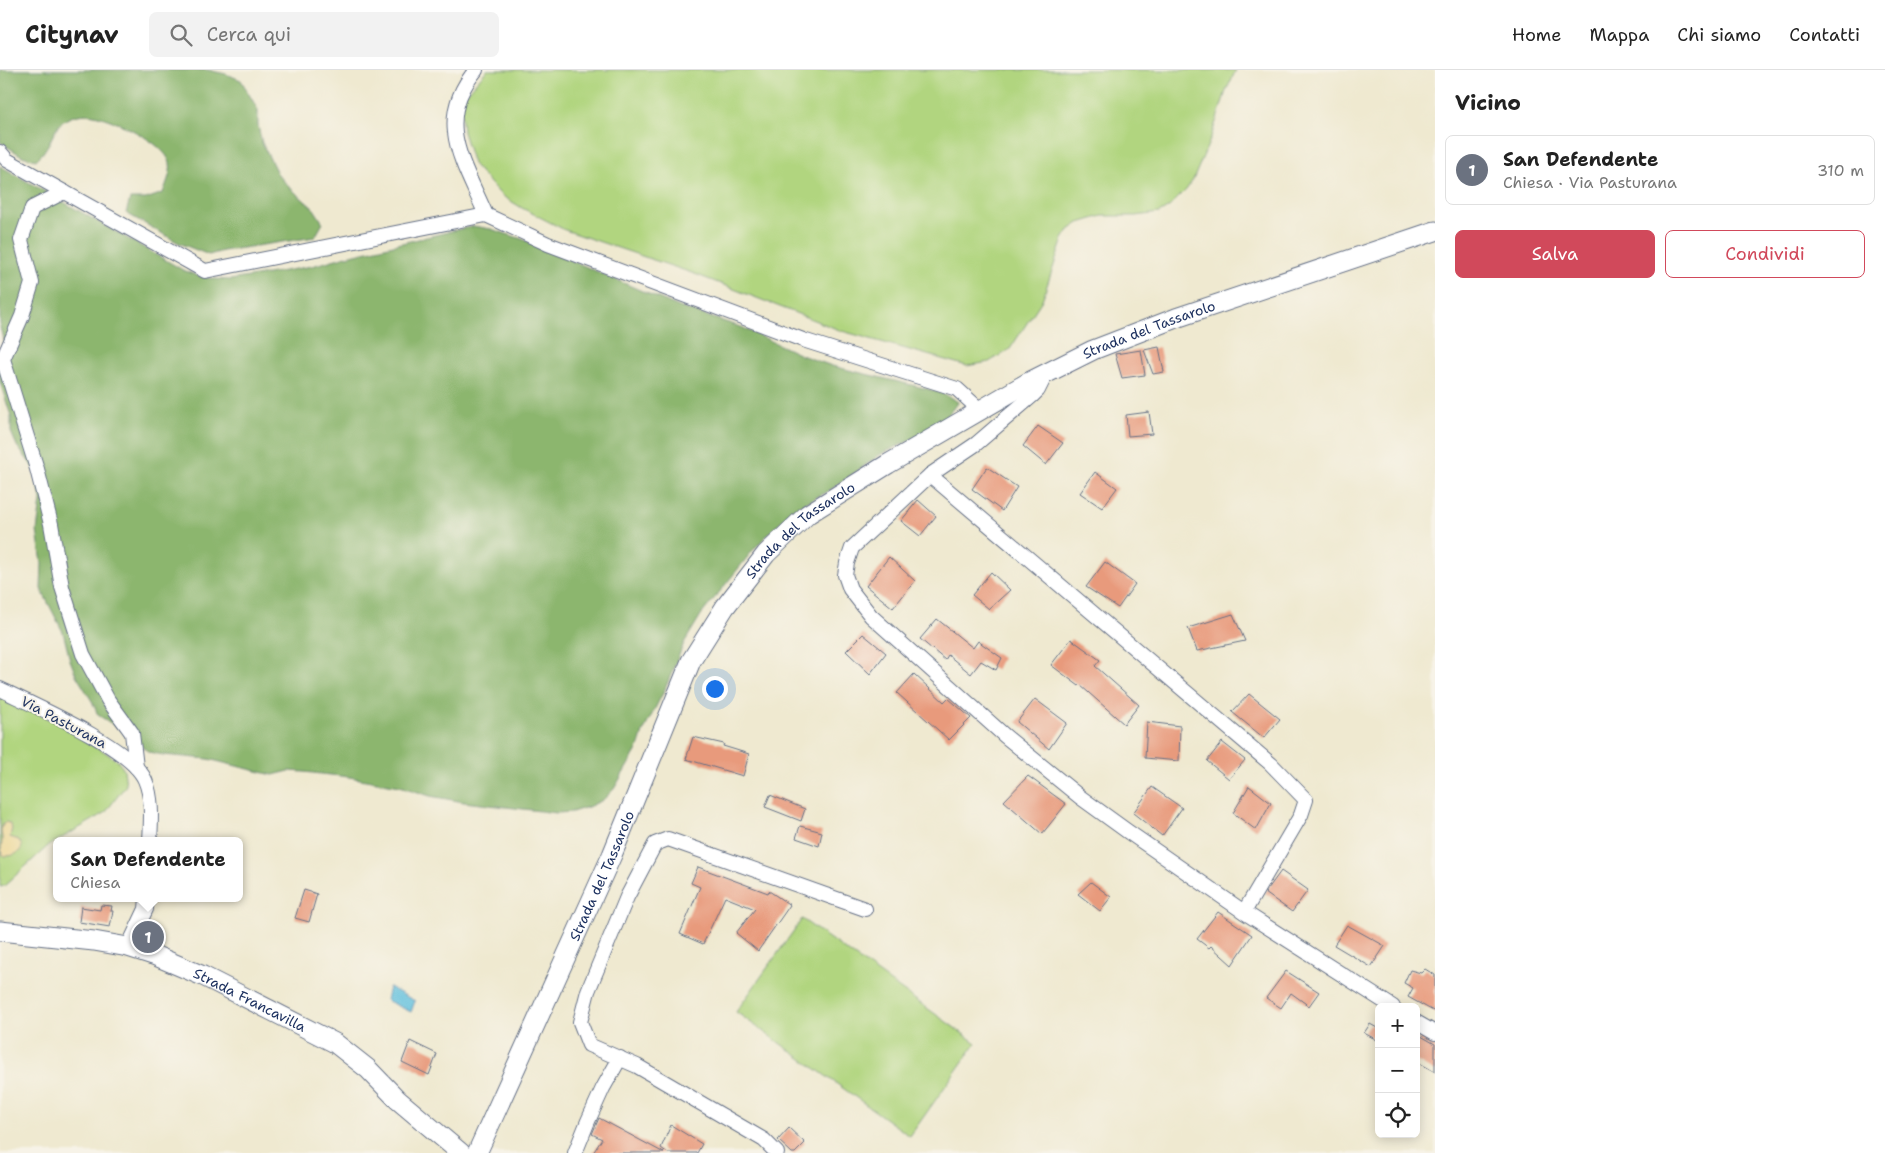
<!DOCTYPE html>
<html lang="it">
<meta charset="utf-8">
<style>
body{margin:0;font-family:"Shantell Sans",sans-serif;background:#f2f2f2;color:#222}
.controls{position:absolute;right:15px;bottom:15px;display:grid;overflow:hidden;border-radius:8px;box-shadow:0 2px 12px #0003}
.controls button{width:45px;height:45px;display:grid;place-items:center;padding:0;border:0;border-bottom:1px solid #e0e0e0;background:#fff;color:#222;font:25px sans-serif}
.you{position:absolute;left:714px;top:618px;width:18px;height:18px;margin:-12px;border:4px solid #fff;border-radius:50%;background:#1a73e8;box-shadow:0 0 0 8px #1a73e833}
.badge{display:grid;place-items:center;width:32px;height:32px;border-radius:50%;background:#d1495b;color:#fff;font-size:16px;font-weight:700}
.pin{position:absolute;translate:-50% -50%;border:2px solid #fff;box-shadow:0 1px 5px #0006}
.popup{position:absolute;left:53px;top:767px;width:190px;height:65px;box-sizing:border-box;display:grid;place-content:center;border-radius:8px;background:#fff;filter:drop-shadow(0 1px 4px #0005);font-size:16px;white-space:nowrap;color:#767676}
.popup b{font-size:19px;color:#222}
.popup::after{content:'';position:absolute;left:50%;top:100%;margin-left:-10px;border:10px solid transparent;border-top-color:#fff}
.list{margin:0;padding:0;list-style:none}
h2{display:flex;justify-content:space-between;align-items:center;height:65px;margin:0;padding:0 20px;font-size:21px}
h2 small{font-size:16px;font-weight:400;color:#767676}
.list li{display:grid;grid-template-columns:32px 1fr auto;gap:15px;align-items:center;box-sizing:border-box;height:70px;margin:0 10px 10px;padding:0 10px;border:1px solid #e0e0e0;border-radius:8px}
.list b{display:block;font-size:19px;white-space:nowrap}
.list p{margin:0;font-size:16px;white-space:nowrap;color:#767676}
.list em{font-size:16px;font-style:normal;color:#767676}
.actions{display:flex;gap:10px;padding:15px 20px}
.actions a{flex:1;padding:11px 0;border:1px solid #d1495b;border-radius:8px;text-align:center;font-size:18px;color:#d1495b}
.actions .main{background:#d1495b;color:#fff}
.icon{flex:none;width:28px;height:28px;fill:none;stroke:currentColor;stroke-width:2;stroke-linecap:round;stroke-linejoin:round}
.map{position:relative;flex:none;width:1435px;height:1083px;overflow:hidden}
header{display:flex;align-items:center;gap:30px;box-sizing:border-box;height:70px;padding:0 25px;background:#fff;border-bottom:1px solid #e0e0e0}
header strong{font-size:24px}
nav{display:flex;gap:28px;margin-inline-start:auto;font-size:18px}
.search{width:350px;height:45px;background:#f2f2f2;display:flex;align-items:center;gap:12px;box-sizing:border-box;padding:0 18px;border-radius:8px;color:#767676;font-size:19px}
main{display:flex}
aside{flex:1;background:#fff}
.map>svg:first-child{display:block}
</style>
<header>
<strong>Citynav</strong>
<div class="search"><svg class="icon" aria-label="search" viewBox="0 0 24 24"><circle cx="10" cy="10" r="6"/><path d="M15 15l6 6"/></svg>Cerca qui</div>
<nav><a>Home</a><a>Mappa</a><a>Chi siamo</a><a>Contatti</a></nav>
</header>
<main>
<div class="map">
<svg width="1435" height="1083" viewBox="0 0 1435 1083">
<rect width="100%" height="100%" fill="#f7f3e8"/>
<filter id="ink" filterUnits="userSpaceOnUse"><feTurbulence type="fractalNoise" baseFrequency=".02" numOctaves="2"/><feDisplacementMap in="SourceGraphic" scale="10" xChannelSelector="R" yChannelSelector="G"/><feConvolveMatrix kernelMatrix="1 2 1 2 8 2 1 2 1" color-interpolation-filters="sRGB"/></filter>
<filter id="wash" filterUnits="userSpaceOnUse"><feTurbulence type="fractalNoise" baseFrequency=".0096" numOctaves="4" result="noise"/><feDisplacementMap in="SourceGraphic" scale="20" xChannelSelector="R" yChannelSelector="G"/><feGaussianBlur stdDeviation="1.12" result="paint"/><feColorMatrix in="noise" values="0 0 0 0 0 0 0 0 0 0 0 0 0 0 0 0 0 1.4 0 .05"/><feComposite in="paint" operator="in"/></filter>
<g filter="url(#wash)">
<rect width="100%" height="100%" fill="#efe9d0"/>
<g fill="#b1d57f" stroke="#66826e">
<path d="M487 0H1236L1226 21 1210 70 1193 110 1186 120 1169 137 1159 143 1136 146H1102L1079 153 1069 160 1063 169 1042 230 1010 279 989 292 967 296 842 261 695 204 565 160 522 138 501 125 473 94 463 62 461 40 466 24Z"/>
<path d="M0 625 75 662 118 691 124 700 126 715 105 743 48 776 4 816 0 817Z"/>
<path d="M802 849 976 973 910 1066 736 942Z"/>
</g>
<g fill="#8cb66e" stroke="#547266">
<path d="M0 0H207L226 4 241 10 258 40V56L262 73 277 103 288 116 314 139 323 153 315 167 223 181 209 185 179 173 126 143 130 129H146L163 123C166 114 172 102 170 93 165 73 114 49 94 45 84 43 73 45 65 50 55 56 52 70 46 78 44 82 40 86 36 90L22 86 0 72Z"/>
<path d="M0 96 183 200 198 206 214 209 230 210 262 205 312 196 343 187 473 156 491 159 522 169 679 237 741 257 801 285 832 296 928 319 944 324 958 332 948 345 936 355 909 371 881 384 829 421 801 435 777 455 754 479 701 545 684 573 665 619 643 662 638 678 614 719 603 730 588 737 572 742 557 743 464 732 430 726 400 716 349 707 304 702 289 701 273 705 208 689 163 685 149 682 125 662 98 645 92 631 76 605 70 590 63 562 41 519 42 493 37 461 41 430 36 401 17 376 11 362V346L0 312V293L4 273 0 257Z"/>
</g>
<path fill="#eeda9e" stroke="#84847e" d="M5 752 9 753 12 758 10 767 19 770 22 776C21 784 9 788 2 785 0 776 3 772 2 767 1 761 0 758 5 752Z"/>
<path fill="#5ebfdd" stroke="#3c779e" d="M389 917 415 931 411 942 386 930Z"/>
<g id="blocks">
<g fill="#e89a7b">
<path d="M1159 277 1164 302 1153 304 1144 280Z"/>
<path d="M1141 280 1145 305 1122 308 1115 284Z"/>
<path d="M1149 342 1152 364 1128 366 1126 345Z"/>
<path d="M1038 356 1063 373 1046 395 1023 376Z"/>
<path d="M987 397 1017 417 1002 441 972 419Z"/>
<path d="M1095 402 1117 418 1102 438 1080 423Z"/>
<path d="M918 430 936 446 920 466 901 451Z"/>
<path d="M889 487 915 511 893 538 866 516Z"/>
<path d="M1105 492 1135 514 1118 538 1086 517Z"/>
<path d="M991 502 1010 520 989 539 972 525Z"/>
<path d="M1233 544 1245 571 1197 581 1188 558Z"/>
<path d="M937 549 973 578 978 571 1002 588 996 600 981 591 971 604 948 585 945 590 920 569Z"/>
<path d="M863 564 886 583 870 604 846 581Z"/>
<path d="M1071 569 1100 590 1095 596 1139 635 1124 654 1080 615 1079 616 1051 595Z"/>
<path d="M914 604 944 632 948 628 971 648 949 670 897 623Z"/>
<path d="M1249 624 1280 649 1264 668 1232 642Z"/>
<path d="M1035 629 1067 653 1049 679 1017 652Z"/>
<path d="M1147 652 1180 656 1179 691 1145 688Z"/>
<path d="M693 667 724 674 723 676 749 684 743 706 686 689Z"/>
<path d="M1222 672 1245 690 1229 709 1207 691Z"/>
<path d="M1028 706 1066 734 1042 764 1004 731Z"/>
<path d="M1249 716 1271 733 1256 760 1233 743Z"/>
<path d="M1152 717 1182 738 1162 766 1133 743Z"/>
<path d="M770 725 805 739 801 751 765 737Z"/>
<path d="M800 756 822 762 819 776 796 768Z"/>
<path d="M698 797 768 823 769 821 790 835 758 881 736 863 755 839 725 827 703 874 680 864 700 817 691 813Z"/>
<path d="M1281 801 1308 820 1292 842 1265 823Z"/>
<path d="M1091 812 1111 827 1100 841 1078 824Z"/>
<path d="M304 820 317 824 309 852 295 848Z"/>
<path d="M101 835 112 836 111 841H113L110 857 79 852 81 837 100 840Z"/>
<path d="M1218 842 1252 865 1232 895 1211 876 1209 878 1197 869Z"/>
<path d="M1347 855 1385 876 1371 897 1334 875Z"/>
<path d="M1425 899 1435 905V942L1408 927 1413 918 1404 913 1410 900 1421 903Z"/>
<path d="M1286 901 1319 922 1309 936 1291 923 1281 938 1266 928Z"/>
<path d="M1370 954 1379 959V971L1364 963Z"/>
<path d="M1421 966 1435 974V1002L1416 991V975Z"/>
<path d="M410 971 437 984 429 1005 402 992Z"/>
<path d="M599 1048 664 1083H593L602 1069 592 1064Z"/>
<path d="M671 1055 702 1074 697 1083H668L661 1078Z"/>
<path d="M789 1058 805 1073 795 1083H792L778 1070Z"/>
</g>
</g>
</g>
<g filter="url(#ink)">
<use href="#blocks" fill-opacity="0" stroke="#657086" stroke-width="1"/>
<g fill="none" stroke-linecap="round" stroke-linejoin="round">
<g stroke="#657086" stroke-width="16">
<g id="street">
<path d="M0 82 7 90 205 201 486 145C464 93 433 51 476 0"/>
<path d="M64 122 32 138 21 170 32 213 22 246 3 289 37 399 51 454 62 517 83 584 108 630 132 663 136 697"/>
<path d="M486 145 548 174 803 270 957 319 981 341"/>
<path d="M930 405 976 374 1032 326 1038 320 1046 304"/>
<path d="M0 619C33 635 131 677 145 710 153 728 151 752 150 771"/>
<path d="M1244 842 1301 745 1306 730 1271 694 930 405 852 478 847 493 845 505 850 519 871 546 1005 666 1080 727 1127 761 1244 842 1393 937"/>
<path d="M128 877 146 839 147 828"/>
<path d="M1416 952 1435 963"/>
<path d="M575 1083 588 1051 603 1018 620 988"/>
<path d="M777 1083 764 1070 637 996 589 975 580 952 588 921 627 827 655 774 668 769 865 839"/>
</g>
</g>
<g stroke="#657086" stroke-width="21">
<g id="secondary">
<path id="s1" d="M0 861 94 871 128 877 156 886 203 906 335 973 368 999 398 1030 461 1083"/>
<path id="s2" d="M477 1083 612 785 691 591 725 537 766 484 808 444 888 394 1027 313 1093 280 1176 248 1435 161"/>
</g>
</g>
<use href="#street" stroke="#fff" stroke-width="14"/>
<use href="#secondary" stroke="#fff" stroke-width="19"/>
</g>
</g>
<g text-anchor="middle" stroke-width="4" stroke-linejoin="round" paint-order="stroke">
<g font-size="14" fill="#1b2f5e" stroke="#f7f3e8">
<text dy="5" stroke="none"><textPath href="#s2" startOffset="1114">Strada del Tassarolo</textPath></text>
<text dy="5" stroke="none"><textPath href="#s2" startOffset="709">Strada del Tassarolo</textPath></text>
<text transform="translate(64 652) rotate(28)" y="5">Via Pasturana</text>
<text dy="5" stroke="none"><textPath href="#s2" startOffset="304">Strada del Tassarolo</textPath></text>
<text dy="5" stroke="none"><textPath href="#s1" startOffset="262">Strada Francavilla</textPath></text>
</g>
</g>
</svg>
<div class="controls">
<button>+</button>
<button>−</button>
<button><svg class="icon" aria-label="locate" viewBox="0 0 24 24"><circle cx="12" cy="12" r="6"/><path d="M12 2v4M12 18v4M2 12h4M18 12h4"/></svg></button>
</div>
<div class="you"></div>
<div class="pin badge" style="left:148px;top:867px;background:#6b7280">1</div>
<div class="popup"><b>San Defendente</b>Chiesa</div>
</div>
<aside>
<h2>Vicino<small></small></h2>
<ul class="list">
<li><span class="badge" style="background:#6b7280">1</span><div><b>San Defendente</b><p>Chiesa · Via Pasturana</p></div><em>310 m</em></li>
</ul>
<div class="actions"><a class="main">Salva</a><a>Condividi</a></div>
</aside>
</main>
